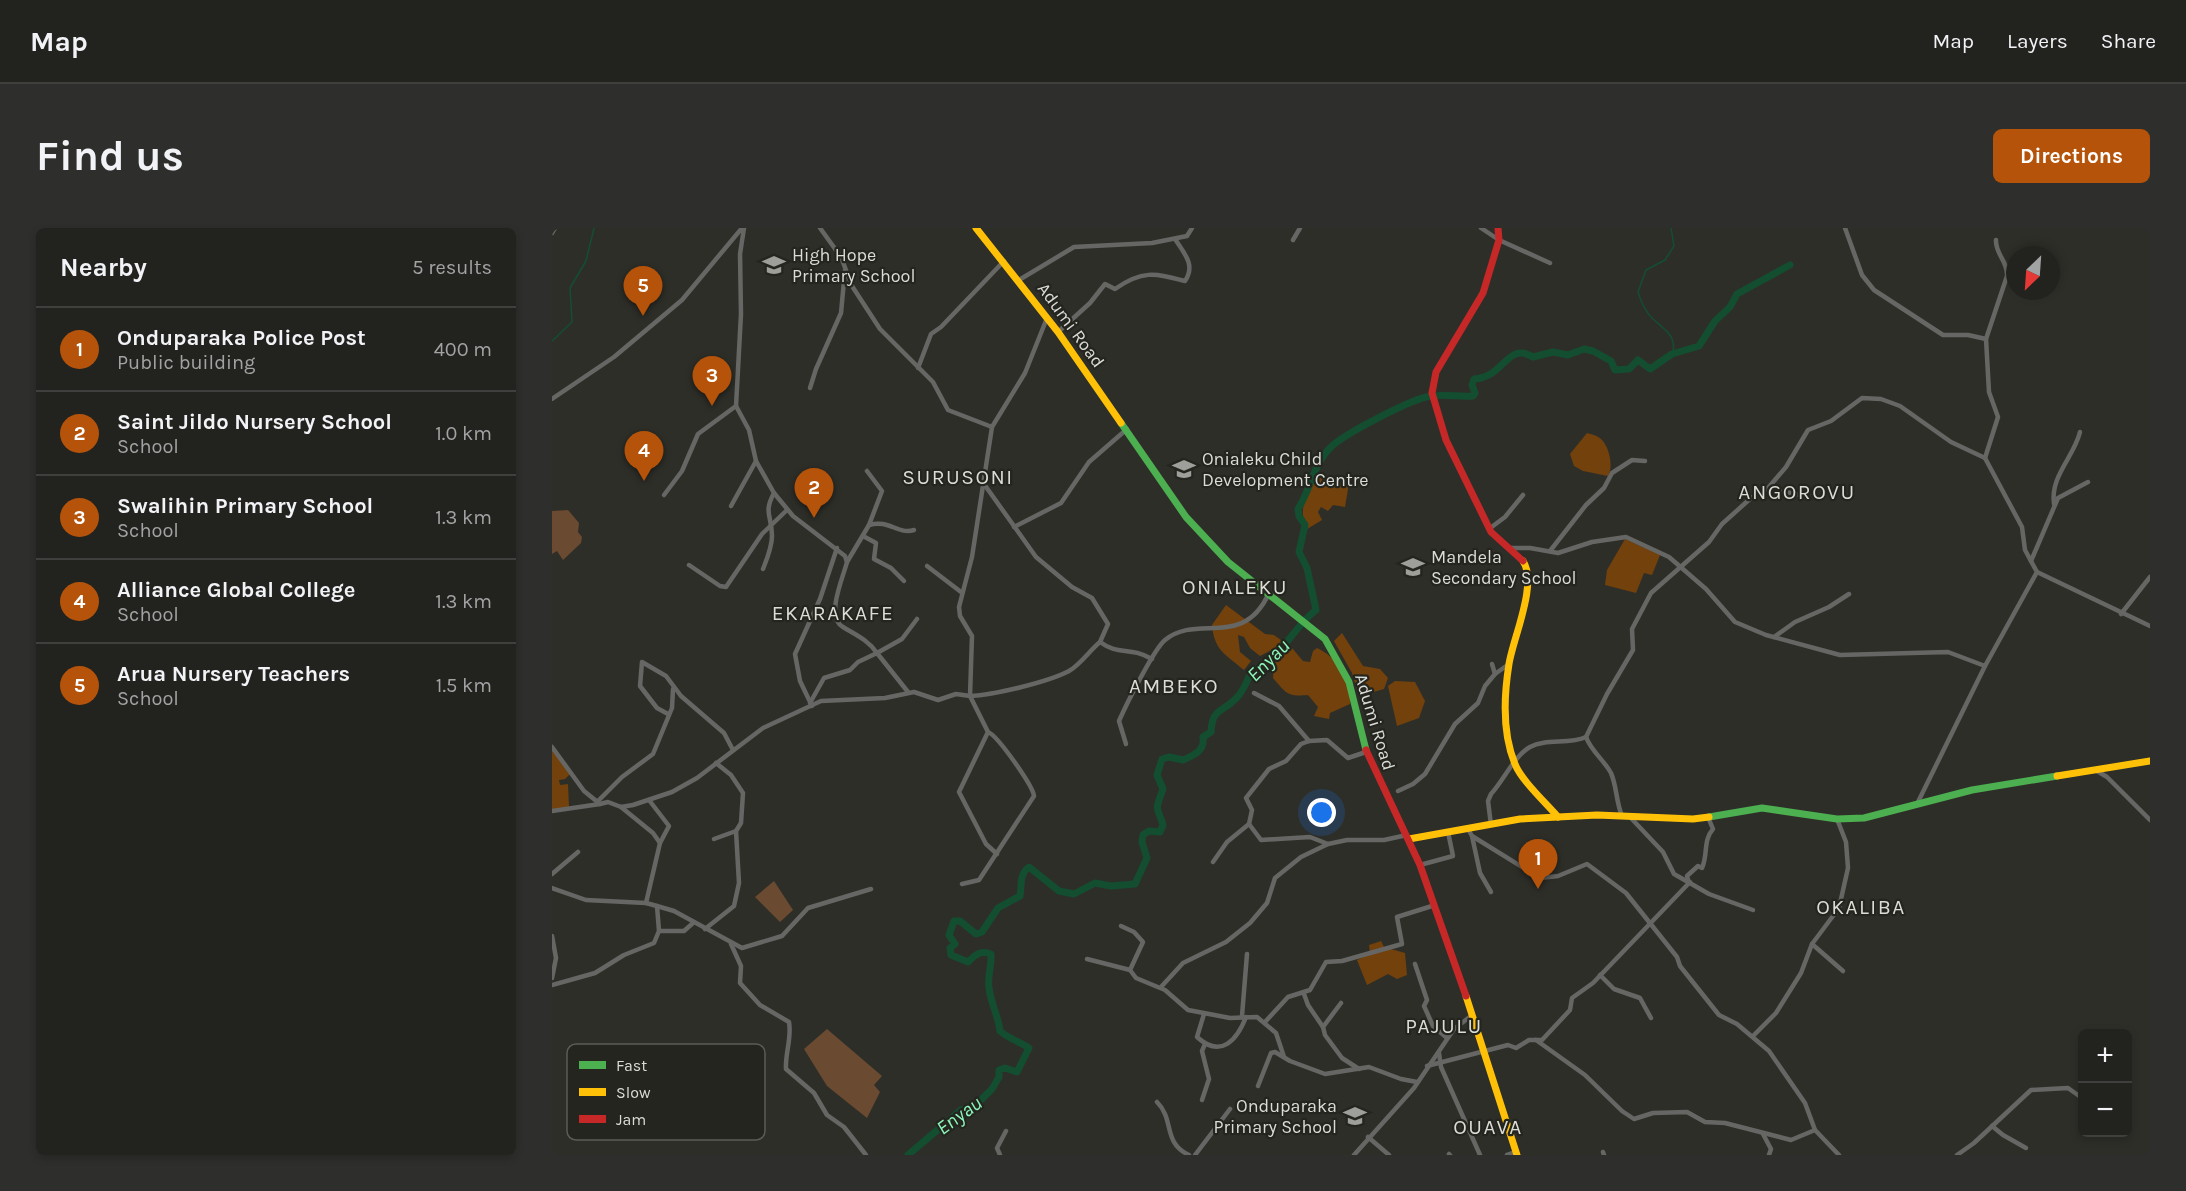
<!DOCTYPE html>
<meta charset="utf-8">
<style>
body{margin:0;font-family:Karla,sans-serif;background:#2e2f2c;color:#f1f3f6}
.controls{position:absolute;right:18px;bottom:18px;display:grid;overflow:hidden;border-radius:9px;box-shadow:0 3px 9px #0003}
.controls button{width:54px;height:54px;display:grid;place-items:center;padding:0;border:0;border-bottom:2px solid #3f3f3d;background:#22221f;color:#f1f3f6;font:30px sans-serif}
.compass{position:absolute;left:1454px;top:18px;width:54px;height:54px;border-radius:50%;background:#22221f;box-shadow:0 3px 9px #0003;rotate:205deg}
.you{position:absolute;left:770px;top:585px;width:21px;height:21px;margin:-15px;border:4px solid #fff;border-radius:50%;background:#1a73e8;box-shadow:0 0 0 9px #1a73e833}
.badge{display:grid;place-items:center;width:39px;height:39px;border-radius:50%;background:#b45309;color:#fff;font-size:20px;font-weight:700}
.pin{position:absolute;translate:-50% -50px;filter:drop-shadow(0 2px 3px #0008)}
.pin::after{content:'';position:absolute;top:32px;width:21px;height:18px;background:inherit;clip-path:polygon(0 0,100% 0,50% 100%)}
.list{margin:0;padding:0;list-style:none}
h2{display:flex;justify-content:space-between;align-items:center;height:78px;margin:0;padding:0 24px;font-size:26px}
h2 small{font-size:20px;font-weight:400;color:#a2a4a4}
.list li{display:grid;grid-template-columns:39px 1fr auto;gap:18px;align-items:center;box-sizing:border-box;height:84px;padding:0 24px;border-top:2px solid #3f3f3d}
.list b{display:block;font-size:22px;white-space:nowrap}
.list p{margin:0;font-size:20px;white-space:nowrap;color:#a2a4a4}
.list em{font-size:20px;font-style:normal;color:#a2a4a4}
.map{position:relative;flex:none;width:1598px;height:927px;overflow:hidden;border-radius:9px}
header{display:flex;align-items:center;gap:36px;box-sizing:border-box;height:84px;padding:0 30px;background:#22221f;border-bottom:2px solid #3f3f3d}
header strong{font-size:28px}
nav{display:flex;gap:33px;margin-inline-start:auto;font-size:21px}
.intro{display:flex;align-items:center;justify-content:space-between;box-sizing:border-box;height:144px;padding:0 36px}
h1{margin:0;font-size:42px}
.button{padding:15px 27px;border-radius:9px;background:#b45309;color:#fff;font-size:21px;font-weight:700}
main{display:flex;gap:36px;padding:0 36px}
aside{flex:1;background:#22221f;border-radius:9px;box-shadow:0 3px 9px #0003}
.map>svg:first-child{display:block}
</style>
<header>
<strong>Map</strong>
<nav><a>Map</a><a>Layers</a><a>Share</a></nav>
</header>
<div class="intro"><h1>Find us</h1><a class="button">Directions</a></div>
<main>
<aside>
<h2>Nearby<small>5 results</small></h2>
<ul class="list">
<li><span class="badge">1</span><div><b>Onduparaka Police Post</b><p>Public building</p></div><em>400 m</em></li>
<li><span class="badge">2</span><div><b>Saint Jildo Nursery School</b><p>School</p></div><em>1.0 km</em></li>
<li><span class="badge">3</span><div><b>Swalihin Primary School</b><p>School</p></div><em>1.3 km</em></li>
<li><span class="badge">4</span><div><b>Alliance Global College</b><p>School</p></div><em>1.3 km</em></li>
<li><span class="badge">5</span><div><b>Arua Nursery Teachers</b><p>School</p></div><em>1.5 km</em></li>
</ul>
</aside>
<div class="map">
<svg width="1598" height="927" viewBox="0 0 1598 927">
<rect width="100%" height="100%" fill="#2e2e29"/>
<g fill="#6a4a30">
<path d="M16 282 27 295 26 304 30 309 29 315 11 332 5 323 0 326V283Z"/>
<path d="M222 653 241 682 228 694 203 669Z"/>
<path d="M275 801 330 848 322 857 328 864 315 890 275 858 252 821Z"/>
</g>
<g fill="#73410b">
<path d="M1035 205C1039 206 1046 208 1049 211 1057 218 1062 239 1056 248L1031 243 1022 238 1018 226Z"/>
<path d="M762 249 797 255 793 279 781 277 776 283 769 279 766 284 770 292 755 301C745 280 755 270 762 249Z"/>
<path d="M1073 311 1108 327 1100 347 1092 345 1084 365 1053 357 1055 342Z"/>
<path d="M674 377 713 406 722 407 740 420 751 433 758 434 761 423 765 420C785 429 801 452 798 476L778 485 777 491 762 488 766 479 756 467C735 469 734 465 721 450L722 434 728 426 725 419 708 428 698 420 692 409 686 407 688 424 699 433 692 442C673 426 662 422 660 397Z"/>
<path d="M790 405 811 438 828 441 836 450 832 461 807 468 800 445 782 413Z"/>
<path d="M843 453 863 454 873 473 867 490 845 498 836 458Z"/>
<path d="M0 518 20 544 13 551 7 552 8 557 16 556 17 579 0 582Z"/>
<path d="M829 713 832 719 853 725 855 747 845 751 836 746 815 757 805 732 818 726 817 717Z"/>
</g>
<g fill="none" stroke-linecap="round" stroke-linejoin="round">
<g stroke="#134e31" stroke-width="1.5">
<path d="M1119 0 1122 18 1113 32 1094 42 1086 64C1089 74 1093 83 1100 90 1110 100 1127 108 1120 126"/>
<path d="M0 113 20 94 18 60 34 33 42 0"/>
</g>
<path stroke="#134e31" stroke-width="7" d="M356 927 409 882 422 879 440 861 447 849V842L453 840 465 844 477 820C467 813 457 811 448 803 446 787 439 776 437 760 435 748 440 738 439 726 428 722 423 727 416 734L399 727 398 720 403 716 397 707 402 693H408L424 706 430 704 446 680 468 668C470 658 467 646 477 639L507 663 522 666 543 655 559 658 583 656 595 630 590 614 591 607 597 603 608 604 611 597C605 577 602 585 611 561L605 547 610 531 617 529 631 532C642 527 653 523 651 509L659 504C660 478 673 485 687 467 693 460 696 450 701 441L712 439C717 426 726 424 734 415 744 403 751 392 764 382L755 340 747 324 753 297 747 288 746 281C759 261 761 237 778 220 790 207 861 170 879 168 892 166 907 169 921 168L923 165 920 157 922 151C952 150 955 113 981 129L1001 124 1016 127 1032 121 1041 123 1059 133 1063 142 1077 141 1086 132 1098 141 1120 126 1147 118 1163 93 1178 79 1185 66 1238 37"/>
<g stroke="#666664" stroke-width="4.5">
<path d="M192 0 188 26 189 86 184 178 197 202 204 233 222 265 241 288 293 328 295 334C291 350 273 389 291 399 304 407 316 412 325 425L350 411 365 391"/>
<path d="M268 0 289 29 300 58 328 101 381 154 396 182 440 199 473 145 495 90"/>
<path d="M929 0 947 12 998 35"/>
<path d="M1293 0 1310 47 1322 62 1391 107H1416L1434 111 1437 164 1446 189 1433 230"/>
<path d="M0 5 3 0"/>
<path d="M741 12 748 0"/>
<path d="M467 52 522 19 600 15 635 8 640 0"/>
<path d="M506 104 538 75 553 56 563 61C590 42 602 45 633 53 644 37 632 25 623 11"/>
<path d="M1434 111 1455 48C1456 33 1443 26 1444 12"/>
<path d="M366 140 379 106 389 99 452 33"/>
<path d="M258 160 264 141 289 85 293 42"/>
<path d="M0 171 62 129 130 72 190 0"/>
<path d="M440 199 420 329 407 379 408 388 420 408 418 468C442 467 496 454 517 443 529 436 538 422 548 414 567 428 577 418 600 431"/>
<path d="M432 256 484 329 520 359 540 370 556 396 548 414"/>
<path d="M1216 260 1248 267"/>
<path d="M112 267 130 243 146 206 184 178"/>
<path d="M1502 276C1498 248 1522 229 1528 204"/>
<path d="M179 278 204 233"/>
<path d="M317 297C337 291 346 307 362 302"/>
<path d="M462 299 509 275 537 234 575 201"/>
<path d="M937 301 953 289 971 267"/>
<path d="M311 308 324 315 322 331 339 340 352 353"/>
<path d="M958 320H978L1006 325 1040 314 1074 309 1117 329 1154 361 1183 394 1214 407 1288 427 1396 424 1433 438"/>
<path d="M998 323 1034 277 1052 260 1060 245 1080 232 1093 233"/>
<path d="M1479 333 1506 270 1536 254"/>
<path d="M295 334 317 297 330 263 315 243"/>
<path d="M137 337 168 358 174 359 210 306 235 282"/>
<path d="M375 338 409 364"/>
<path d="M211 341C215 331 220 319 220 308 220 288 211 285 222 265"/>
<path d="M1569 386 1598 349"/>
<path d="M1222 409 1243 394 1277 379 1297 366"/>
<path d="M940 436 943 446"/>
<path d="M702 465 727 478 757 513"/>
<path d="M258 475 272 450 298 442 306 434 325 425 356 464"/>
<path d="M260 478 248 453 243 426 268 371 285 320"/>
<path d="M116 486 105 480 88 458 90 434 114 448 129 468 172 505 181 522"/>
<path d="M1034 509C1039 523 1052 532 1059 545 1065 559 1064 574 1070 588"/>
<path d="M574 516 567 493C574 477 602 421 613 412 646 385 691 422 717 365"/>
<path d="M0 519 32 563 48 576 56 574 69 579 81 577 120 564 145 550 211 500 269 473 333 470 362 464 386 472 404 466 418 468 436 504 407 564 434 616 445 626"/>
<path d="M1545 543 1555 549 1598 592"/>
<path d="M846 563 861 556 873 546 903 496 926 475 933 458 943 446 957 436"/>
<path d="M97 572 117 598 108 615"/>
<path d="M45 574 70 549 101 526 120 480 121 461"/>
<path d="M1365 576 1433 438 1485 344"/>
<path d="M69 579 101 605 108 615 94 675"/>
<path d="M0 583 48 576"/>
<path d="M1078 589 1111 624 1122 646 1157 666 1201 682"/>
<path d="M697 596 709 612 758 609 776 616"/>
<path d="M939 597 936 573 939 566C952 552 962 528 978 519 994 510 1017 517 1034 509L1055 466 1081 422 1080 401 1099 365 1157 314 1170 296 1199 270 1216 260 1234 239 1256 202 1279 193 1310 170 1329 171 1348 178 1399 214 1433 230 1470 299 1473 322 1485 344 1598 398"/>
<path d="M916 601 920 608 988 650 1006 648 1035 636 1074 665 1125 729 1128 738 1167 787 1185 796 1217 823 1253 875 1263 902 1287 927"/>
<path d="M920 608 928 645 939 664"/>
<path d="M162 611 184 603"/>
<path d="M661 634 675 614 697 596 700 582 694 570 717 541 734 533 749 516 757 513 775 512 796 530 814 524"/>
<path d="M868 637 901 628 896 604"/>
<path d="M0 646 26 624"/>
<path d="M1136 652 1135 648 1146 638 1150 640C1156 627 1151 612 1161 601L1156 589"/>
<path d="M410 656 427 652 482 568C481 558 446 508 436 504"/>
<path d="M0 660 34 672 94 675 105 678 122 683 190 720 230 708 256 680 319 661"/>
<path d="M569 698 582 704 591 714 578 742"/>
<path d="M153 701 182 678 187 655 184 603 189 595 191 565 179 547 164 535"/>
<path d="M107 703H132L141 695"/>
<path d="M0 708 4 730 0 750"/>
<path d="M179 716 189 738 188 755 208 777 237 794C240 810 233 825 234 841L262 865 275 887 292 899 314 927"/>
<path d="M1260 716 1291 743"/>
<path d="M535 731 578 742 584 750 613 762 636 782 678 790 705 789 724 805 732 829"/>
<path d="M863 736 875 772 872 778 881 798 895 810"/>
<path d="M1048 747 1062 761 1088 770 1099 790"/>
<path d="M0 757 43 745 72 727 102 715 107 703 105 678"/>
<path d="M609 759 631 735 674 714 698 695 715 675 723 650 749 629 776 616 795 612H832L855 607"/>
<path d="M752 766 756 777 771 799 773 807 790 830 807 841"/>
<path d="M652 786 645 809C669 831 685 812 694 789"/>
<path d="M690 788 695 726"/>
<path d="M713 794 736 769 758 762 774 734 790 733 850 716 845 689 880 678"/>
<path d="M771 799 789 775"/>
<path d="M1201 808 1224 785 1249 745 1260 716 1287 680 1296 640 1294 614 1285 591"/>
<path d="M984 812 1033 847 1070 883 1082 891 1101 885 1135 884 1153 894 1173 895 1239 912 1263 902"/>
<path d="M887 825 889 839 928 927"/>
<path d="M875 838 956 817 964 820 977 812H990L1018 782 1020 770 1041 755 1138 654"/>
<path d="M706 858 719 825 723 824 738 833 773 846 817 839 849 851 865 854"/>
<path d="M650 872 657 851 650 823 653 816"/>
<path d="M605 874C623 892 610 914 637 927"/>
<path d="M1440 898 1451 907 1474 920"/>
<path d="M1211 906 1219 921 1217 927"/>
<path d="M816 909 837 927"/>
<path d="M1051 924 1052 927"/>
<path d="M897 926 898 927"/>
<path d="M448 927 445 920 454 903"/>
<path d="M643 927 678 881"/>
<path d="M802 927 862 860 902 801 919 788"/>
<path d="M955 927 964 924"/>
<path d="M1405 927 1422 915 1479 862 1516 860 1530 870"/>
</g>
<g stroke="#4caf50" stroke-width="7">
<path d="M569 195 634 289 676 334 773 411 797 454 814 522"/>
<path d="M1157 589 1210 580 1285 591 1312 590 1420 562 1505 548"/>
</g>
<g stroke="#ffc107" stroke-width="7">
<path d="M424 0 506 104 569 195"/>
<path d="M971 333C986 356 961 410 957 436 952 467 950 505 963 536 969 552 994 575 1006 589"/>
<path d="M1505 548 1598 533"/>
<path d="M857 611 968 591 1045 587 1141 591 1157 589"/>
<path d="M914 768 965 927"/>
</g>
<g stroke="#c62828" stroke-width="7">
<path d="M946 0 947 12 931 65 884 144 880 165 894 212 939 304 971 333"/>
<path d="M814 522 868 637 914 768"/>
</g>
</g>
<defs>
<g id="school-bare" transform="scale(1.8)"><path d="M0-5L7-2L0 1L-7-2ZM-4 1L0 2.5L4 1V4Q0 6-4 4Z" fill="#9e9e9a" stroke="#25251f" stroke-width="2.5" paint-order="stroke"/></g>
</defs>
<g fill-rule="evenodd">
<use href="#school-bare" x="222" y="37"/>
<use href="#school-bare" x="632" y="241"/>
<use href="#school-bare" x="861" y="339"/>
<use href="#school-bare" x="803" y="888"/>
</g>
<g text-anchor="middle" stroke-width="4.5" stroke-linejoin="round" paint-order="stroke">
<g font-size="18" fill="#dbdbd7" stroke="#25251f" text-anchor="start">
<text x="240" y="33">High Hope<tspan x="240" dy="21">Primary School</tspan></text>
<text x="650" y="237">Onialeku Child<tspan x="650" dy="21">Development Centre</tspan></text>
<text x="879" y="335">Mandela<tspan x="879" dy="21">Secondary School</tspan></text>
<text x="785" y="884" text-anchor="end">Onduparaka<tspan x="785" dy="21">Primary School</tspan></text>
</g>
<g font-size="18" fill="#dbdbd7" stroke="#25251f">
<text transform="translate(519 97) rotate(54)" y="6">Adumi Road</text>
<text transform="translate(823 494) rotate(73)" y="6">Adumi Road</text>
</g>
<g font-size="20" font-style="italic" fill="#8cf9bb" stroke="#25251f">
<text transform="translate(716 432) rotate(-45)" y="7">Enyau</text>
<text transform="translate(407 887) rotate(-36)" y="7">Enyau</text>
</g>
<g font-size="21" letter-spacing="1.5" fill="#dbdcd3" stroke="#25251f">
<text x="406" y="256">SURUSONI</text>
<text x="1245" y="271">ANGOROVU</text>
<text x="683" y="366">ONIALEKU</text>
<text x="281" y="392">EKARAKAFE</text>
<text x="622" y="465">AMBEKO</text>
<text x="1309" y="686">OKALIBA</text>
<text x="892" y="805">PAJULU</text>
<text x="936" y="906">OUAVA</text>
</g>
</g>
<rect x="15" y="816" width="198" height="96" rx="9" fill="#25251f" stroke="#5c5c56" stroke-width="1.5"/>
<rect x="27" y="833" width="27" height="8" fill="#4caf50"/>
<rect x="27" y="860" width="27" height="8" fill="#ffc107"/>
<rect x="27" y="887" width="27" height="8" fill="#c62828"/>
<g font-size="16" fill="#dbdbd7">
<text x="64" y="843">Fast</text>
<text x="64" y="870">Slow</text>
<text x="64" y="897">Jam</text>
</g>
</svg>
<div class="controls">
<button>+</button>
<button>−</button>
</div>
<svg class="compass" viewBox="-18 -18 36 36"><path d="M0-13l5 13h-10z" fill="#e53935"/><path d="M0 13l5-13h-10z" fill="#a2a4a4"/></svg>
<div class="you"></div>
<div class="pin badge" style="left:986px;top:661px">1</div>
<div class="pin badge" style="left:262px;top:290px">2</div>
<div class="pin badge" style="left:160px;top:178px">3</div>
<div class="pin badge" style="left:92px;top:253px">4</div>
<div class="pin badge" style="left:91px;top:88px">5</div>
</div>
</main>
